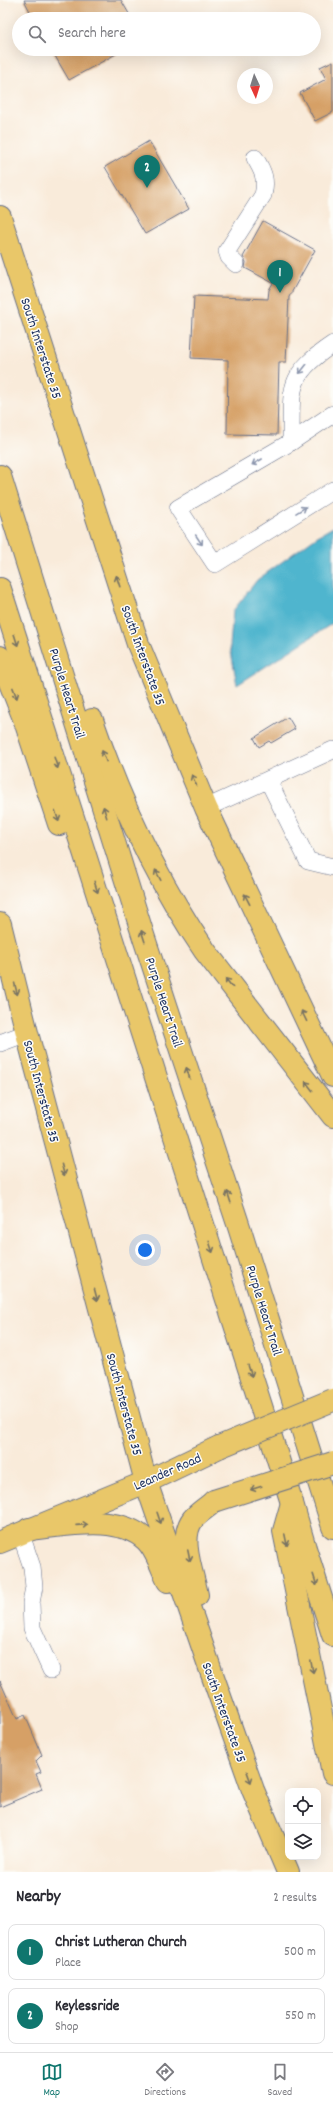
<!DOCTYPE html>
<style>
body{margin:0;font-family:Dekko,sans-serif;background:#f7f7f7;color:#2b2b33}
.controls{position:absolute;right:12px;bottom:12px;display:grid;overflow:hidden;border-radius:8px;box-shadow:0 4px 16px #0002}
.controls button{width:36px;height:36px;display:grid;place-items:center;padding:0;border:0;border-bottom:1px solid #e1e1e2;background:#fff;color:#2b2b33;font:20px sans-serif}
.compass{position:absolute;left:237px;top:68px;width:36px;height:36px;border-radius:50%;background:#fff;box-shadow:0 4px 16px #0002;rotate:176deg}
.you{position:absolute;left:145px;top:1250px;width:14px;height:14px;margin:-10px;border:3px solid #fff;border-radius:50%;background:#1a73e8;box-shadow:0 0 0 6px #1a73e833}
.badge{display:grid;place-items:center;width:26px;height:26px;border-radius:50%;background:#0f766e;color:#fff;font-size:13px;font-weight:700}
.pin{position:absolute;translate:-50% -33px;filter:drop-shadow(0 1px 2px #0008)}
.pin::after{content:'';position:absolute;top:21px;width:14px;height:12px;background:inherit;clip-path:polygon(0 0,100% 0,50% 100%)}
.list{margin:0;padding:0;list-style:none}
h2{display:flex;justify-content:space-between;align-items:center;height:52px;margin:0;padding:0 16px;font-size:17px}
h2 small{font-size:13px;font-weight:400;color:#7c7c81}
.list li{display:grid;grid-template-columns:26px 1fr auto;gap:12px;align-items:center;box-sizing:border-box;height:56px;margin:0 8px 8px;padding:0 8px;border:1px solid #e1e1e2;border-radius:8px}
.list b{display:block;font-size:15px;white-space:nowrap}
.list p{margin:0;font-size:13px;white-space:nowrap;color:#7c7c81}
.list em{font-size:13px;font-style:normal;color:#7c7c81}
.icon{flex:none;width:22px;height:22px;fill:none;stroke:currentColor;stroke-width:2;stroke-linecap:round;stroke-linejoin:round}
.map{position:relative;flex:none;width:333px;height:1872px;overflow:hidden}
.search{position:absolute;background:#fff;box-shadow:0 4px 16px #0002;left:12px;right:12px;top:12px;height:44px;display:flex;align-items:center;gap:10px;box-sizing:border-box;padding:0 14px;border-radius:22px;color:#7c7c81;font-size:15px}
.sheet{height:180px;background:#fff}
nav{display:flex;justify-content:space-around;align-items:center;box-sizing:border-box;height:56px;border-top:1px solid #e1e1e2;background:#fff;font-size:11px;color:#7c7c81}
nav a{display:grid;justify-items:center;gap:2px}
nav .on{color:#0f766e}
.map>svg:first-child{display:block}
</style>
<div class="map">
<svg width="333" height="1872" viewBox="0 0 333 1872">
<rect width="100%" height="100%" fill="#fdfcf7"/>
<filter id="ink" filterUnits="userSpaceOnUse"><feTurbulence type="fractalNoise" baseFrequency=".025" numOctaves="2"/><feDisplacementMap in="SourceGraphic" scale="8" xChannelSelector="R" yChannelSelector="G"/><feConvolveMatrix kernelMatrix="1 2 1 2 8 2 1 2 1" color-interpolation-filters="sRGB"/></filter>
<filter id="wash" filterUnits="userSpaceOnUse"><feTurbulence type="fractalNoise" baseFrequency=".012" numOctaves="4" result="noise"/><feDisplacementMap in="SourceGraphic" scale="16" xChannelSelector="R" yChannelSelector="G"/><feGaussianBlur stdDeviation="0.9" result="paint"/><feColorMatrix in="noise" values="0 0 0 0 0 0 0 0 0 0 0 0 0 0 0 0 0 1.4 0 .05"/><feComposite in="paint" operator="in"/></filter>
<g filter="url(#wash)">
<rect width="100%" height="100%" fill="#f9ebda"/>
<path fill="#50b5ce" stroke="#367296" d="M333 527V623L237 685 230 646 233 611 257 580 316 537Z"/>
<g id="blocks">
<g fill="#d6a066">
<path d="M24 0H121L132 19H34Z"/>
<path d="M51 49H125L69 80Z"/>
<path d="M333 61V112L315 121 300 93 326 79 320 67Z"/>
<path d="M149 141 189 209 145 234 105 167Z"/>
<path d="M263 221 315 250 289 297 286 362H279L277 435 227 434 228 360 191 358 194 296 268 299 269 290 273 283 245 268 246 262 243 257Z"/>
<path d="M288 717 295 729 271 743 269 741 259 747 254 738Z"/>
<path d="M0 1681 17 1719 25 1715 42 1755 36 1761 41 1772 36 1774 42 1789 0 1807Z"/>
</g>
</g>
</g>
<g filter="url(#ink)">
<use href="#blocks" fill-opacity="0" stroke="#697189" stroke-width="1"/>
<g fill="none" stroke-linecap="round" stroke-linejoin="round">
<g stroke="#697189" stroke-width="18">
<g id="minor">
<path d="M236 264 229 257 227 251 263 195C267 180 263 171 255 158"/>
<path d="M333 414 291 442 178 508 215 564 333 490"/>
<path d="M291 442C292 389 285 376 333 344"/>
<path d="M268 780 308 861 333 867"/>
<path d="M206 808 333 750"/>
<path d="M0 1043 27 1033"/>
<path d="M20 1532 32 1567 34 1587 31 1603 32 1628 51 1670"/>
</g>
</g>
<g stroke="#697189" stroke-width="24">
<g id="major">
<path d="M0 217 138 644 206 808 333 1076"/>
<path d="M0 924 27 1033 146 1482 212 1674 253 1790 288 1872"/>
<path d="M29 1529C66 1526 117 1513 146 1540 156 1549 162 1569 168 1581"/>
<path d="M0 1542 146 1482 219 1447"/>
<path d="M197 1595C193 1574 178 1538 193 1519 199 1512 208 1507 214 1501"/>
</g>
</g>
<g stroke="#697189" stroke-width="24">
<g id="highway">
<path d="M0 476 143 935 239 1227 333 1527"/>
<path d="M0 589 292 1503 305 1548 333 1635"/>
<path d="M0 657 25 721 59 824"/>
<path d="M92 720C120 802 156 879 205 951L333 1116"/>
<path d="M292 1503 284 1531 333 1773"/>
</g>
</g>
<use href="#minor" stroke="#fff" stroke-width="17"/>
<use href="#major" stroke="#e9c769" stroke-width="22"/>
<use href="#highway" stroke="#e9c769" stroke-width="22"/>
<g stroke="#697189" stroke-width="24" stroke-linecap="butt">
<g id="major-bridge">
<path d="M219 1447 333 1400"/>
<path d="M214 1501 333 1463"/>
</g>
</g>
<use href="#major-bridge" stroke="#e9c769" stroke-width="22"/>
</g>
<defs><path id="oneway-shaft" d="M-6 0H5M1.5-3L5.5 0L1.5 3" fill="none" stroke-width="1.6" stroke-linecap="round" stroke-linejoin="round"/></defs>
<g stroke="#8d97ae">
<use href="#oneway-shaft" transform="translate(303 369) rotate(129)"/>
<use href="#oneway-shaft" transform="translate(257 462) rotate(150)"/>
<use href="#oneway-shaft" transform="translate(301 510) rotate(-32)"/>
<use href="#oneway-shaft" transform="translate(199 540) rotate(56)"/>
</g>
<g stroke="#787363">
<use href="#oneway-shaft" transform="translate(118 581) rotate(-108)"/>
<use href="#oneway-shaft" transform="translate(16 640) rotate(72)"/>
<use href="#oneway-shaft" transform="translate(15 693) rotate(69)"/>
<use href="#oneway-shaft" transform="translate(104 756) rotate(-111)"/>
<use href="#oneway-shaft" transform="translate(56 763) rotate(72)"/>
<use href="#oneway-shaft" transform="translate(194 780) rotate(-114)"/>
<use href="#oneway-shaft" transform="translate(105 812) rotate(-107)"/>
<use href="#oneway-shaft" transform="translate(57 816) rotate(72)"/>
<use href="#oneway-shaft" transform="translate(158 875) rotate(-118)"/>
<use href="#oneway-shaft" transform="translate(96 887) rotate(72)"/>
<use href="#oneway-shaft" transform="translate(247 899) rotate(-117)"/>
<use href="#oneway-shaft" transform="translate(143 936) rotate(-108)"/>
<use href="#oneway-shaft" transform="translate(229 983) rotate(-128)"/>
<use href="#oneway-shaft" transform="translate(16 989) rotate(76)"/>
<use href="#oneway-shaft" transform="translate(304 1016) rotate(-116)"/>
<use href="#oneway-shaft" transform="translate(188 1073) rotate(-108)"/>
<use href="#oneway-shaft" transform="translate(309 1086) rotate(-128)"/>
<use href="#oneway-shaft" transform="translate(63 1170) rotate(75)"/>
<use href="#oneway-shaft" transform="translate(229 1197) rotate(-108)"/>
<use href="#oneway-shaft" transform="translate(211 1247) rotate(72)"/>
<use href="#oneway-shaft" transform="translate(96 1295) rotate(75)"/>
<use href="#oneway-shaft" transform="translate(250 1371) rotate(72)"/>
<use href="#oneway-shaft" transform="translate(256 1488) rotate(162)"/>
<use href="#oneway-shaft" transform="translate(159 1518) rotate(71)"/>
<use href="#oneway-shaft" transform="translate(82 1525) rotate(-4)"/>
<use href="#oneway-shaft" transform="translate(286 1540) rotate(78)"/>
<use href="#oneway-shaft" transform="translate(189 1556) rotate(78)"/>
<use href="#oneway-shaft" transform="translate(315 1580) rotate(72)"/>
<use href="#oneway-shaft" transform="translate(312 1667) rotate(79)"/>
<use href="#oneway-shaft" transform="translate(249 1777) rotate(70)"/>
</g>
</g>
<g text-anchor="middle" stroke-width="3" stroke-linejoin="round" paint-order="stroke">
<g font-size="14" fill="#1b2f5e" stroke="#fdfcf7">
<text transform="translate(42 348) rotate(72)" y="5">South Interstate 35</text>
<text transform="translate(144 655) rotate(70)" y="5">South Interstate 35</text>
<text transform="translate(68 693) rotate(73)" y="5">Purple Heart Trail</text>
<text transform="translate(165 1002) rotate(72)" y="5">Purple Heart Trail</text>
<text transform="translate(42 1091) rotate(75)" y="5">South Interstate 35</text>
<text transform="translate(265 1310) rotate(73)" y="5">Purple Heart Trail</text>
<text transform="translate(125 1404) rotate(75)" y="5">South Interstate 35</text>
<text transform="translate(167 1471) rotate(-24)" y="5">Leander Road</text>
<text transform="translate(225 1712) rotate(70)" y="5">South Interstate 35</text>
</g>
</g>
</svg>
<div class="controls">
<button><svg class="icon" aria-label="locate" viewBox="0 0 24 24"><circle cx="12" cy="12" r="6"/><path d="M12 2v4M12 18v4M2 12h4M18 12h4"/></svg></button>
<button><svg class="icon" aria-label="layers" viewBox="0 0 24 24"><path d="M12 4l9 5-9 5-9-5zM3 14l9 5 9-5"/></svg></button>
</div>
<svg class="compass" viewBox="-18 -18 36 36"><path d="M0-13l5 13h-10z" fill="#e53935"/><path d="M0 13l5-13h-10z" fill="#7c7c81"/></svg>
<div class="you"></div>
<div class="pin badge" style="left:280px;top:293px">1</div>
<div class="pin badge" style="left:147px;top:188px">2</div>
<div class="search"><svg class="icon" aria-label="search" viewBox="0 0 24 24"><circle cx="10" cy="10" r="6"/><path d="M15 15l6 6"/></svg>Search here</div>
</div>
<section class="sheet">
<h2>Nearby<small>2 results</small></h2>
<ul class="list">
<li><span class="badge">1</span><div><b>Christ Lutheran Church</b><p>Place</p></div><em>500 m</em></li>
<li><span class="badge">2</span><div><b>Keylessride</b><p>Shop</p></div><em>550 m</em></li>
</ul>
</section>
<nav>
<a class="on"><svg class="icon" aria-label="map" viewBox="0 0 24 24"><path d="M3 6l6-2 6 2 6-2v14l-6 2-6-2-6 2zM9 4v14M15 6v14"/></svg>Map</a>
<a><svg class="icon" aria-label="directions" viewBox="0 0 24 24"><path d="M12 3l9 9-9 9-9-9zM9 14v-3h6M13 9l2 2-2 2"/></svg>Directions</a>
<a><svg class="icon" aria-label="saved" viewBox="0 0 24 24"><path d="M7 4h10v16l-5-4-5 4z"/></svg>Saved</a>
</nav>
